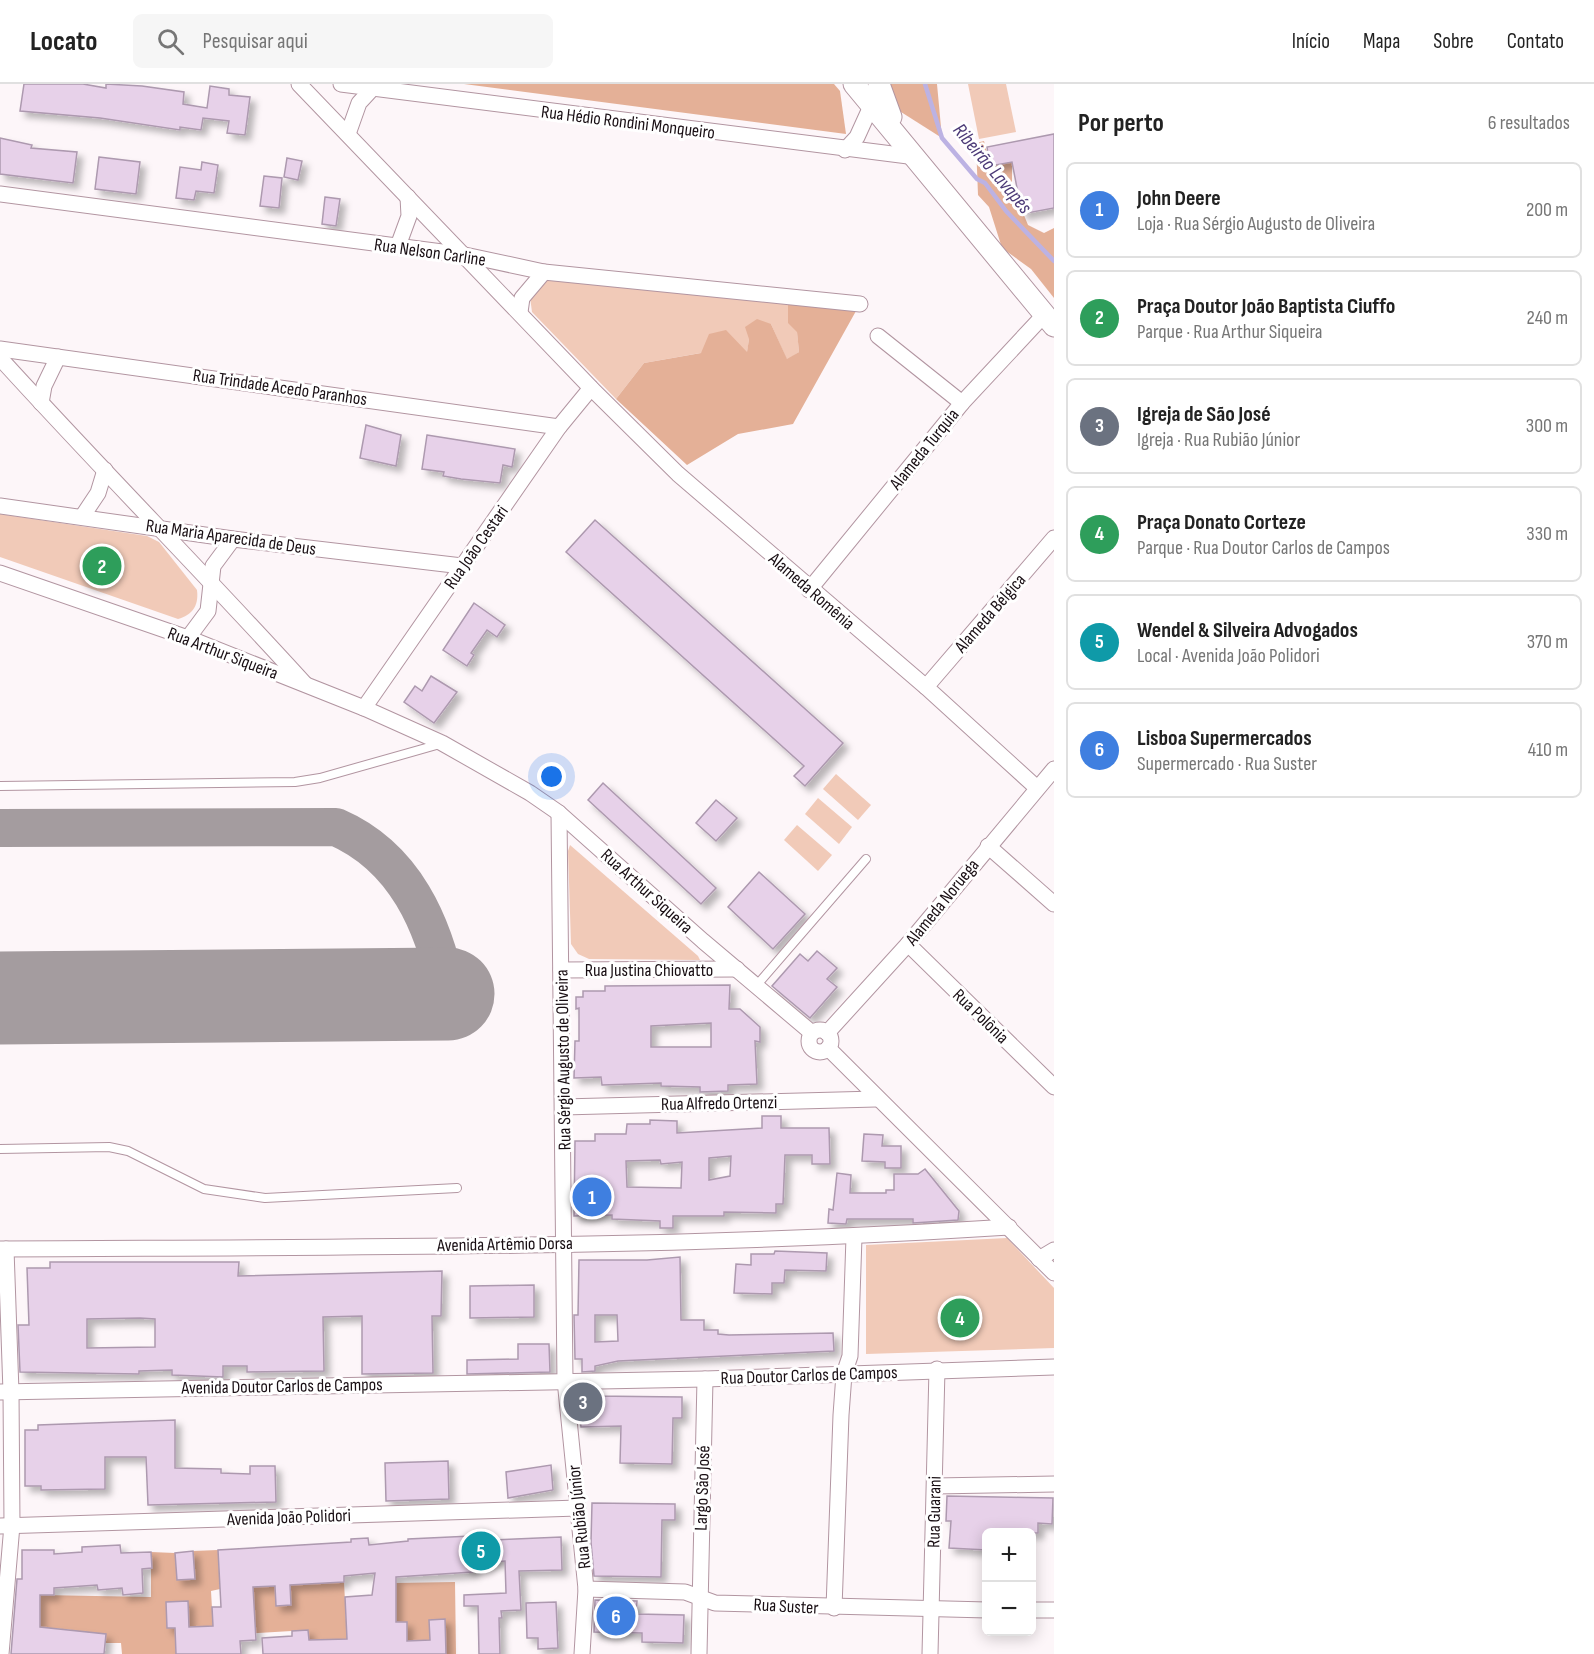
<!DOCTYPE html>
<html lang="pt">
<meta charset="utf-8">
<style>
body{margin:0;font-family:"Sofia Sans Condensed",sans-serif;background:#f6f6f6;color:#222}
.controls{position:absolute;right:18px;bottom:18px;display:grid;overflow:hidden;border-radius:9px;box-shadow:0 3px 15px #0003}
.controls button{width:54px;height:54px;display:grid;place-items:center;padding:0;border:0;border-bottom:2px solid #e0e0e0;background:#fff;color:#222;font:30px sans-serif}
.you{position:absolute;left:552px;top:693px;width:21px;height:21px;margin:-15px;border:4px solid #fff;border-radius:50%;background:#1a73e8;box-shadow:0 0 0 9px #1a73e833}
.badge{display:grid;place-items:center;width:39px;height:39px;border-radius:50%;background:#246c78;color:#fff;font-size:20px;font-weight:700}
.pin{position:absolute;translate:-50% -50%;border:3px solid #fff;box-shadow:0 2px 6px #0006}
.list{margin:0;padding:0;list-style:none}
h2{display:flex;justify-content:space-between;align-items:center;height:78px;margin:0;padding:0 24px;font-size:26px}
h2 small{font-size:20px;font-weight:400;color:#767676}
.list li{display:grid;grid-template-columns:39px 1fr auto;gap:18px;align-items:center;box-sizing:border-box;height:96px;margin:0 12px 12px;padding:0 12px;border:2px solid #e0e0e0;border-radius:9px}
.list b{display:block;font-size:22px;white-space:nowrap}
.list p{margin:0;font-size:20px;white-space:nowrap;color:#767676}
.list em{font-size:20px;font-style:normal;color:#767676}
.icon{flex:none;width:33px;height:33px;fill:none;stroke:currentColor;stroke-width:2;stroke-linecap:round;stroke-linejoin:round}
.map{position:relative;flex:none;width:1054px;height:1570px;overflow:hidden}
header{display:flex;align-items:center;gap:36px;box-sizing:border-box;height:84px;padding:0 30px;background:#fff;border-bottom:2px solid #e0e0e0}
header strong{font-size:28px}
nav{display:flex;gap:33px;margin-inline-start:auto;font-size:21px}
.search{width:420px;height:54px;background:#f6f6f6;display:flex;align-items:center;gap:15px;box-sizing:border-box;padding:0 21px;border-radius:9px;color:#767676;font-size:22px}
main{display:flex}
aside{flex:1;background:#fff}
.map>svg:first-child{display:block}
</style>
<header>
<strong>Locato</strong>
<div class="search"><svg class="icon" aria-label="search" viewBox="0 0 24 24"><circle cx="10" cy="10" r="6"/><path d="M15 15l6 6"/></svg>Pesquisar aqui</div>
<nav><a>Início</a><a>Mapa</a><a>Sobre</a><a>Contato</a></nav>
</header>
<main>
<div class="map">
<svg width="1054" height="1570" viewBox="0 0 1054 1570">
<defs>
<filter id="shadow"><feDropShadow dx="5.5" dy="5.5" stdDeviation="3" flood-color="#0004"/></filter>
</defs>
<rect width="100%" height="100%" fill="#fdf6f9"/>
<g fill="#f1cab8">
<path d="M968 0H1006L1016 48 979 55Z"/>
<path d="M553 193 788 218 797 247 799 268 787 276 771 240 749 255 747 269 740 262 644 279 616 315 532 228 530 213 542 199Z"/>
<path d="M0 430 147 452 159 458 197 506C199 522 192 531 178 535L0 473Z"/>
<path d="M836 690 871 721 858 736 823 705Z"/>
<path d="M818 714 852 743 839 760 805 730Z"/>
<path d="M797 741 832 771 818 787 784 756Z"/>
<path d="M570 761 698 872 700 876 589 875 578 870 571 860 568 767Z"/>
<path d="M1007 1154 1054 1204V1264L866 1270V1161Z"/>
</g>
<g fill="#e4b097">
<path d="M464 0H834L840 7 846 50Z"/>
<path d="M887 0H937L942 54 890 21Z"/>
<path d="M984 57 990 81 1012 75V102L1028 141 1044 149 1054 144V214L1031 185 1002 164 989 123 978 111 976 59Z"/>
<path d="M788 218 856 227 793 340 738 350 687 381 616 315 644 279 701 269 709 250 726 246 747 268 749 255 745 243 757 235 771 240 787 275 799 268 797 248 788 239Z"/>
<path d="M218 1466 220 1505 211 1507 213 1542 190 1559 175 1560 176 1570H122L121 1559H105L106 1550 91 1549 69 1570 72 1546 52 1544 49 1570H40V1511L151 1513V1468L175 1469 178 1496 195 1494 193 1467Z"/>
<path d="M344 1498 347 1555 309 1557 308 1546 239 1550 237 1504 275 1502 277 1522 291 1521 290 1501Z"/>
<path d="M455 1498 456 1570H446L445 1535 429 1536 430 1556H416V1570H407V1538H396V1499Z"/>
</g>
<g fill="none" stroke-linecap="round" stroke-linejoin="round">
<path stroke="#bcb2e3" stroke-width="4.5" d="M925 0 942 54 977 95 985 99 1006 127 1054 177"/>
<path stroke="#a49c9f" stroke-width="38" d="M0 744 336 743C405 773 434 840 448 910"/>
<path stroke="#a49c9f" stroke-width="93" d="M0 914 448 910"/>
</g>
<g fill="#e7d1e9" stroke="#ad99af" stroke-width="1.5" fill-rule="evenodd" filter="url(#shadow)">
<path d="M24 0H83L106 4V0L142 2 184 8 183 20 207 24 210 2 229 5V11L250 13 245 51 227 49 229 37 203 34 201 46 180 43V46L100 34 20 27Z"/>
<path d="M1054 50V124L1022 130 1012 78 990 82 987 63Z"/>
<path d="M0 54 32 61 31 64 77 68 73 99 0 90Z"/>
<path d="M99 73 140 78 136 110 95 105Z"/>
<path d="M287 74 302 77 298 96 284 93Z"/>
<path d="M202 78 218 81 214 109 196 107 194 116 176 114 180 83 201 86Z"/>
<path d="M264 92 282 94 279 124 260 122Z"/>
<path d="M325 113 340 115 336 142 322 140Z"/>
<path d="M366 341 401 351 396 382 360 374Z"/>
<path d="M427 351 515 365 512 383 503 381 500 399 461 395 443 392 444 388 422 385Z"/>
<path d="M595 436 843 659 805 702 794 692 804 682 566 468Z"/>
<path d="M474 519 505 541 497 553 487 546 471 569 474 571 467 582 443 566Z"/>
<path d="M431 592 457 608 434 639 404 618 415 602 422 607Z"/>
<path d="M603 699 716 804 701 820 588 716Z"/>
<path d="M716 716 737 734 716 757 696 739Z"/>
<path d="M759 788 805 830 773 865 728 823Z"/>
<path d="M817 867 837 884 827 895 837 903 810 934 772 902 800 870 808 877Z"/>
<path d="M730 901 729 925H740L760 943V958L755 957 757 1000 728 1001V1007L700 1008V1003L661 1002V999L602 1001 601 993 574 994 575 957H579V924L576 925V913H583V907H605V902ZM711 939V963H651V942Z"/>
<path d="M762 1032H781V1044H829L830 1080H812V1071H785L783 1120H776V1129L724 1128V1132H673V1144H660V1137L612 1135V1131L574 1132 575 1057H595V1050H626L627 1040H650V1036L677 1037V1049L762 1044ZM731 1072 730 1092 709 1096V1074ZM660 1076 661 1080 682 1078 681 1104 627 1103 626 1077Z"/>
<path d="M864 1050 883 1051 882 1062H901V1084H885V1078L862 1077Z"/>
<path d="M925 1085 959 1127 958 1136 913 1139V1135H847L846 1140 828 1139 829 1125 833 1126 837 1089 851 1091 850 1109H886V1106H894V1090H918Z"/>
<path d="M775 1167 827 1169 826 1187 785 1186 784 1199H772V1210L734 1209 736 1180 751 1181V1170H774Z"/>
<path d="M680 1173 681 1236H704V1246H718V1250L729 1251 833 1249 834 1267 618 1277 595 1282V1287L582 1288V1275H575L574 1231H578L579 1176H647ZM595 1231H617L618 1257 595 1258Z"/>
<path d="M50 1178H239L238 1192 442 1187 441 1232H432L433 1289 362 1290V1232L323 1233 324 1287 247 1288V1282H223V1293L172 1291V1286L139 1287V1290L20 1288 18 1241H29L27 1184H50ZM140 1234 155 1235V1263L87 1264V1235Z"/>
<path d="M534 1201V1233L470 1234V1202Z"/>
<path d="M518 1260H549L550 1288 467 1290V1276L518 1275Z"/>
<path d="M576 1307H593V1312L682 1313V1334H673L672 1380 620 1379 621 1342 581 1343Z"/>
<path d="M175 1336V1384L221 1385V1389L250 1390V1382H275L276 1418 148 1421 146 1373H105V1405L41 1406V1402H25V1346H38V1341Z"/>
<path d="M448 1377 449 1415 386 1417 385 1379Z"/>
<path d="M551 1381 553 1406 508 1414 506 1388Z"/>
<path d="M947 1412 1053 1414 1052 1440 1038 1439V1449H987V1466L949 1464 951 1437H946Z"/>
<path d="M592 1419 675 1420V1436H662L661 1493 594 1492 591 1458Z"/>
<path d="M471 1452V1457L561 1453 562 1486 519 1487 521 1526 501 1527 502 1534H499L500 1570H479L478 1522H464V1511L506 1509 505 1477 473 1479V1488L396 1493V1538H407V1557L430 1556 429 1536 445 1535 446 1570H263L262 1554 292 1552V1547L308 1546 309 1556 347 1555 345 1513 372 1511 375 1489 344 1492V1498L290 1501 291 1521 276 1522 275 1502 253 1503 256 1556 240 1557 241 1570H176L175 1544H167L166 1518 188 1517 189 1543 213 1542 212 1523H221L218 1466 351 1458V1455L368 1454 369 1461 408 1457V1455Z"/>
<path d="M120 1461 121 1469 151 1468 152 1484 142 1485 143 1509 123 1511 122 1504 98 1506 97 1501 54 1504V1511H40V1543L106 1550 104 1570H11L17 1495H22V1466H54V1470L82 1468V1463Z"/>
<path d="M193 1467 195 1495 177 1496 175 1469Z"/>
<path d="M595 1516 637 1517 636 1530 684 1531 683 1559 642 1558V1549L594 1548Z"/>
<path d="M556 1518 558 1564 538 1565V1554H527L526 1519Z"/>
</g>
<g fill="none" stroke-linecap="round" stroke-linejoin="round">
<g stroke="#b295a1" stroke-width="10">
<g id="lane">
<path d="M0 702 295 698 320 694 440 660"/>
<path d="M756 902 866 775"/>
<path d="M0 1065 109 1063 128 1067 204 1105 265 1114 457 1104"/>
</g>
</g>
<g stroke="#b295a1" stroke-width="17">
<g id="street">
<path d="M299 0 591 304 678 390 926 603 1037 704"/>
<path d="M341 0 916 73"/>
<path d="M348 50 359 19 372 5"/>
<path d="M845 66 857 53 872 20"/>
<path d="M0 110 465 171 544 188 860 220"/>
<path d="M398 162 409 132 408 113"/>
<path d="M520 228 522 214 544 188"/>
<path d="M878 252 962 319"/>
<path d="M0 265 559 343"/>
<path d="M0 274C100 384 205 490 305 600"/>
<path d="M41 319 44 302 58 273"/>
<path d="M0 422 233 455 462 482"/>
<path d="M82 433 98 409 105 386"/>
<path d="M0 489 188 554 364 624 442 659 530 709 559 729 703 857 812 949"/>
<path d="M809 506 962 319 1044 231"/>
<path d="M188 554 208 527 213 482 233 455"/>
<path d="M926 603 1054 454"/>
<path d="M364 624 559 343 591 304"/>
<path d="M559 729 565 1296 586 1505 582 1570"/>
<path d="M988 762 1054 820"/>
<path d="M908 860 1054 1003"/>
<path d="M561 886 737 885"/>
<circle cx="820" cy="957" r="11"/>
<path d="M827 949 908 860 1054 685"/>
<path d="M828 964 1054 1189"/>
<path d="M563 1023 876 1015"/>
<path d="M0 1165C336 1163 673 1165 1009 1143"/>
<path d="M1039 1175 1054 1166"/>
<path d="M0 1308 705 1295 1054 1283"/>
<path d="M935 1402 1054 1400"/>
<path d="M0 1442 578 1424"/>
<path d="M586 1505 685 1508 715 1519 987 1526"/>
<path d="M834 1524 841 1331 844 1290 850 1272 854 1153"/>
<path d="M1032 1526H1054"/>
<path d="M1 1570 12 1441 11 1308 6 1165"/>
<path d="M699 1570 705 1295"/>
<path d="M930 1570 937 1285"/>
</g>
</g>
<g stroke="#b295a1" stroke-width="23">
<g id="secondary">
<path d="M854 0 1054 242"/>
<path d="M879 0 891 33"/>
</g>
</g>
<use href="#lane" stroke="#fff" stroke-width="8"/>
<use href="#street" stroke="#fff" stroke-width="15"/>
<use href="#secondary" stroke="#fff" stroke-width="21"/>
</g>
<g text-anchor="middle" stroke-width="6" stroke-linejoin="round" paint-order="stroke">
<g font-size="18" fill="#180e13" stroke="#fff">
<text transform="translate(628 38) rotate(7)" y="6">Rua Hédio Rondini Monqueiro</text>
<text transform="translate(430 168) rotate(8)" y="6">Rua Nelson Carline</text>
<text transform="translate(280 303) rotate(8)" y="6">Rua Trindade Acedo Paranhos</text>
<text transform="translate(924 365) rotate(-51)" y="6">Alameda Turquia</text>
<text transform="translate(231 453) rotate(8)" y="6">Rua Maria Aparecida de Deus</text>
<text transform="translate(476 463) rotate(-55)" y="6">Rua João Cestari</text>
<text transform="translate(812 507) rotate(41)" y="6">Alameda Romênia</text>
<text transform="translate(990 529) rotate(-49)" y="6">Alameda Bélgica</text>
<text transform="translate(223 569) rotate(21)" y="6">Rua Arthur Siqueira</text>
<text transform="translate(647 807) rotate(42)" y="6">Rua Arthur Siqueira</text>
<text transform="translate(942 818) rotate(-51)" y="6">Alameda Noruega</text>
<text x="649" y="892">Rua Justina Chiovatto</text>
<text transform="translate(981 932) rotate(44)" y="6">Rua Polônia</text>
<text transform="translate(563 976) rotate(-91)" y="6">Rua Sérgio Augusto de Oliveira</text>
<text transform="translate(719 1019) rotate(-1)" y="6">Rua Alfredo Ortenzi</text>
<text transform="translate(505 1160) rotate(-1)" y="6">Avenida Artêmio Dorsa</text>
<text transform="translate(809 1291) rotate(-2)" y="6">Rua Doutor Carlos de Campos</text>
<text transform="translate(282 1302) rotate(-1)" y="6">Avenida Doutor Carlos de Campos</text>
<text transform="translate(702 1404) rotate(-88)" y="6">Largo São José</text>
<text transform="translate(934 1428) rotate(-89)" y="6">Rua Guarani</text>
<text transform="translate(289 1433) rotate(-2)" y="6">Avenida João Polidori</text>
<text transform="translate(579 1433) rotate(-96)" y="6">Rua Rubião Júnior</text>
<text transform="translate(786 1522) rotate(3)" y="6">Rua Suster</text>
</g>
<g font-size="20" font-style="italic" fill="#4c3a77" stroke="#fff">
<text transform="translate(993 84) rotate(50)" y="7">Ribeirão Lavapés</text>
</g>
</g>
</svg>
<div class="controls">
<button>+</button>
<button>−</button>
</div>
<div class="you"></div>
<div class="pin badge" style="left:592px;top:1113px;background:#3f7fe0">1</div>
<div class="pin badge" style="left:102px;top:482px;background:#2e9e5b">2</div>
<div class="pin badge" style="left:583px;top:1318px;background:#6b7280">3</div>
<div class="pin badge" style="left:960px;top:1234px;background:#2e9e5b">4</div>
<div class="pin badge" style="left:481px;top:1467px;background:#0f9aa8">5</div>
<div class="pin badge" style="left:616px;top:1532px;background:#3f7fe0">6</div>
</div>
<aside>
<h2>Por perto<small>6 resultados</small></h2>
<ul class="list">
<li><span class="badge" style="background:#3f7fe0">1</span><div><b>John Deere</b><p>Loja · Rua Sérgio Augusto de Oliveira</p></div><em>200 m</em></li>
<li><span class="badge" style="background:#2e9e5b">2</span><div><b>Praça Doutor João Baptista Ciuffo</b><p>Parque · Rua Arthur Siqueira</p></div><em>240 m</em></li>
<li><span class="badge" style="background:#6b7280">3</span><div><b>Igreja de São José</b><p>Igreja · Rua Rubião Júnior</p></div><em>300 m</em></li>
<li><span class="badge" style="background:#2e9e5b">4</span><div><b>Praça Donato Corteze</b><p>Parque · Rua Doutor Carlos de Campos</p></div><em>330 m</em></li>
<li><span class="badge" style="background:#0f9aa8">5</span><div><b>Wendel &amp; Silveira Advogados</b><p>Local · Avenida João Polidori</p></div><em>370 m</em></li>
<li><span class="badge" style="background:#3f7fe0">6</span><div><b>Lisboa Supermercados</b><p>Supermercado · Rua Suster</p></div><em>410 m</em></li>
</ul>
</aside>
</main>
